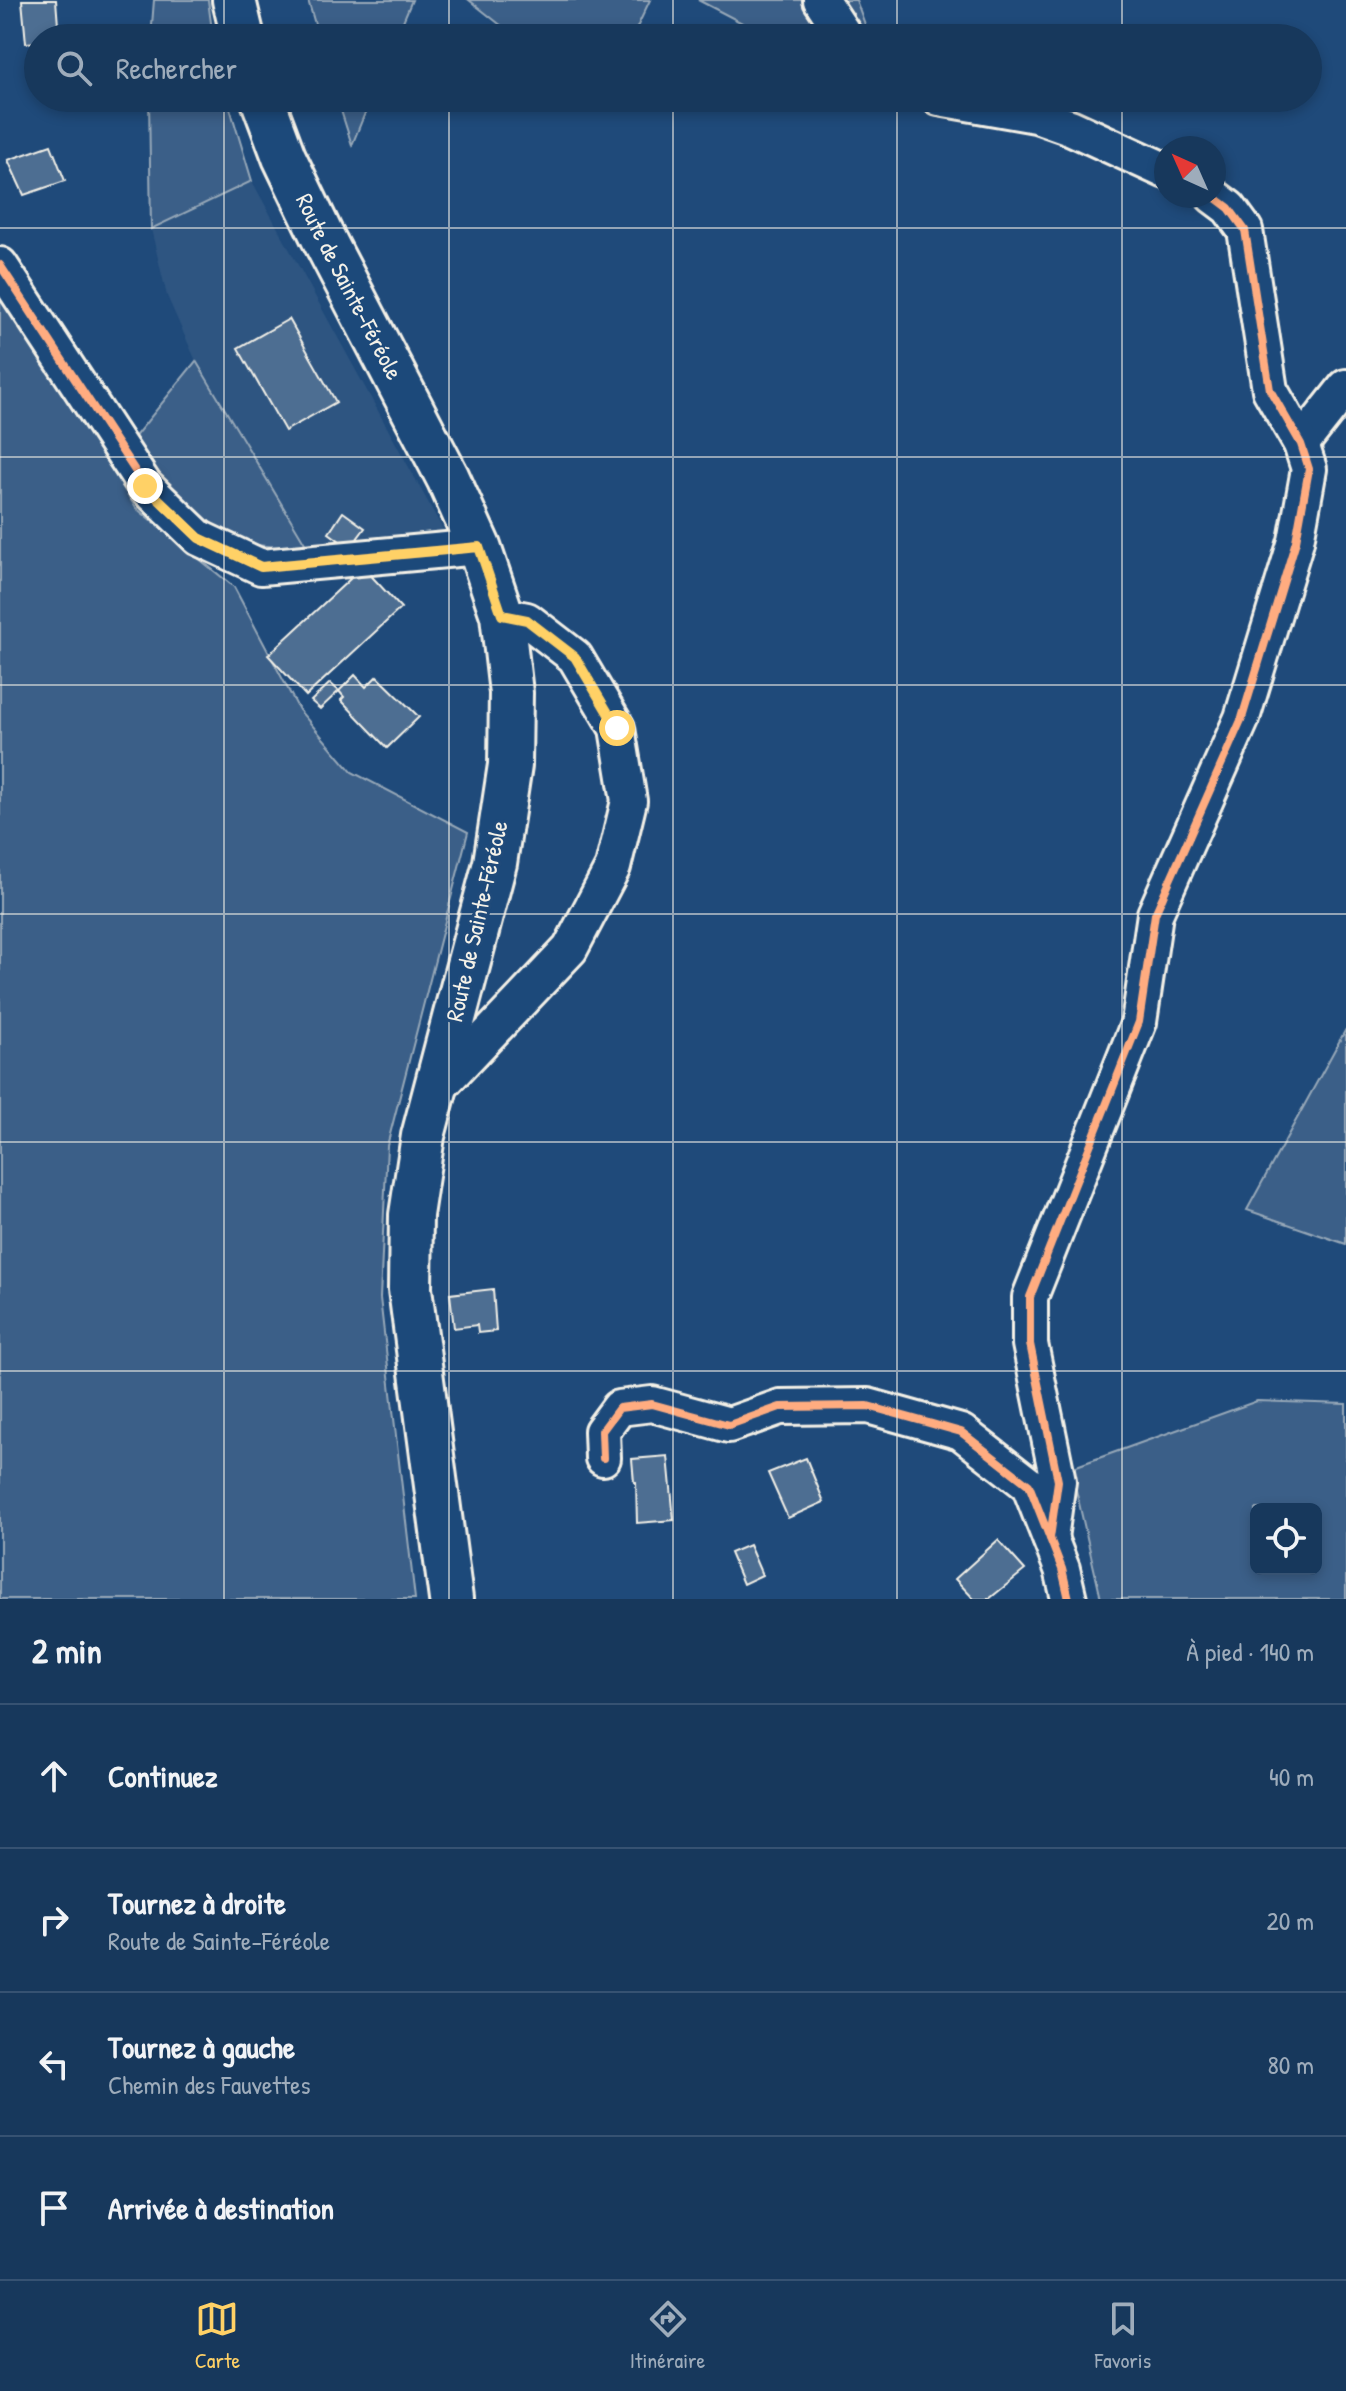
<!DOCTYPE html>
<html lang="fr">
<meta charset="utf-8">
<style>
body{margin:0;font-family:"Patrick Hand",sans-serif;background:#203f62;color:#f1f3f6}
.controls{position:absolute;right:24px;bottom:24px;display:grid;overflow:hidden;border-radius:12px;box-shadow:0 4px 12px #0003}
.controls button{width:72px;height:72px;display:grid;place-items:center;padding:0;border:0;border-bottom:2px solid #365272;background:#17385c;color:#f1f3f6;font:40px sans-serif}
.compass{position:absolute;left:1154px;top:136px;width:72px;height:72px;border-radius:50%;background:#17385c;box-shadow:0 4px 12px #0003;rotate:315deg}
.stop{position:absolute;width:24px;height:24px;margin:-18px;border:6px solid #ffd166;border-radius:50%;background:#fff}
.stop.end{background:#ffd166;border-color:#fff;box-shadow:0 2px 8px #0008}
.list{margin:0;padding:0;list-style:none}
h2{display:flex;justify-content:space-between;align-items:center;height:104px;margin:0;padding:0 32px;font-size:34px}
h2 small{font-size:26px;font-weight:400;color:#9eacbb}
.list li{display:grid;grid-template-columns:52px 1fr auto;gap:24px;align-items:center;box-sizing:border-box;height:144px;padding:0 32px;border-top:2px solid #365272}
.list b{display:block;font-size:30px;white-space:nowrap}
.list p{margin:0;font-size:26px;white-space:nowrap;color:#9eacbb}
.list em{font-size:26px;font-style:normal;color:#9eacbb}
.icon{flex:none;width:44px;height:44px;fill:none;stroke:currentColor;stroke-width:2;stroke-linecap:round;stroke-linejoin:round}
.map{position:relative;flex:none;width:1346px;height:1599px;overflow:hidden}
.search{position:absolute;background:#17385c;box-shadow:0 4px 12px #0003;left:24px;right:24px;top:24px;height:88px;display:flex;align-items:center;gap:20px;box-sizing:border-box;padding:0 28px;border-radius:44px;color:#9eacbb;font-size:30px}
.sheet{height:680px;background:#17385c}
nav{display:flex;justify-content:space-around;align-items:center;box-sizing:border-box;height:112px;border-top:2px solid #365272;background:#17385c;font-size:22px;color:#9eacbb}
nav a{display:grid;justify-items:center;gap:4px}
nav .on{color:#ffd166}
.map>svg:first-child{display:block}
</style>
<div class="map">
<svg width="1346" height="1599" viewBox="0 0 1346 1599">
<rect width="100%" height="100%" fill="#1f4a7a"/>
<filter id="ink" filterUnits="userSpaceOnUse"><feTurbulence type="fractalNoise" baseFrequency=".0125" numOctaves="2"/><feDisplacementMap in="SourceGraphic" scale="16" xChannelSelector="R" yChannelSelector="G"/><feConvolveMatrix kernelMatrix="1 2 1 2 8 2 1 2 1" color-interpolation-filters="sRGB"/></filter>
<g filter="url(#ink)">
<path fill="#2d5581" d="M252 181 445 533 309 550 196 361 167 296 151 229Z"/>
<g fill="#3a5f88" stroke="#97a8b8" stroke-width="2" fill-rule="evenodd">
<path d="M154 0H208L213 38H151Z"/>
<path d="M308 0H412L396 38H319Z"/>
<path d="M469 0H650L632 38H517Z"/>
<path d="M698 0H856L870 38H771Z"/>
<path d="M149 98H227L252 181 151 229Z"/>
<path d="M337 98H371L352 145Z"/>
<path d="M0 293 136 508 234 587 299 710 352 772 468 832 387 1146 380 1298 415 1599H0Z"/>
<path d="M196 361 309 550 244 544 161 490 128 445Z"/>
<path d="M1346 1029V1244L1247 1210Z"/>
<path d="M1257 1401 1346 1404V1599H1101L1071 1468ZM1256 1509H1316V1569H1256Z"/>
</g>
<g fill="#4d6e92" stroke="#f4f1e8" stroke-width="2">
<path d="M22 0H56L59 38H38V42L26 43Z"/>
<path d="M51 145 65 181 24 195 8 160Z"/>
<path d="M289 319 336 402 285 431 238 348Z"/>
<path d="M343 512 365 528 350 548 329 533Z"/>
<path d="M363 567 401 608 306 696 268 655Z"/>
<path d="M355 675 366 687 377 676 419 717 387 748 341 700 344 697 339 691Z"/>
<path d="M330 683 339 691 320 709 311 701Z"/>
<path d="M493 1289 496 1331 478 1333 477 1325 454 1328 450 1294Z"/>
<path d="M668 1456 674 1520 637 1523 636 1482H634L632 1459Z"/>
<path d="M806 1458 824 1502 788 1518 768 1473Z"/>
<path d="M998 1540 1025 1570 989 1599H974L955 1579Z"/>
<path d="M749 1545 762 1575 743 1584 730 1553Z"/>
</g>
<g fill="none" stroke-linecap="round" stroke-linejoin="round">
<g stroke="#f4f1e8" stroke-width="40">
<g id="minor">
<path d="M821 0 846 38"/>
<path d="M939 98 1036 115 1070 127 1166 171"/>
<path d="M0 265 145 486 199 538 261 567 479 547"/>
<path d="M1301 444 1346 387"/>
<path d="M436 1090 570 949 613 867 629 801 617 728 575 657 527 620 502 615"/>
<path d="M603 1458 602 1431 619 1408 652 1404 729 1425 780 1407 868 1406 961 1432 1029 1485 1062 1569 1069 1599"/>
<path d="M1050 1538 1058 1481 1030 1344V1297L1139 1022 1155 914 1242 718 1296 541 1309 469 1301 444 1270 390 1245 230 1229 208 1213 196"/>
</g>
</g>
<g stroke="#f4f1e8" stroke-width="48">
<g id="major">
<path d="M234 0 243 38"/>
<path id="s1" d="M262 98 284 157 322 236 448 478 479 547 502 615 511 693 510 765 495 863 423 1136 411 1215 410 1289 451 1599"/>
</g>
</g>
<use href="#minor" stroke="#1f4a7a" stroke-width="34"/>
<use href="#major" stroke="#1f4a7a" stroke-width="42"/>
<g stroke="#1f4a7a" stroke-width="13">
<g id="cycleway">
<path d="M0 265 145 486 199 538 261 567 479 547"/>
<path d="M603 1458 602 1431 619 1408 652 1404 729 1425 780 1407 868 1406 961 1432 1029 1485 1062 1569 1069 1599"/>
<path d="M1050 1538 1058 1481 1030 1344V1297L1139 1022 1155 914 1242 718 1296 541 1309 469 1301 444 1270 390 1245 230 1229 208 1213 196"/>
</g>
</g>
<use href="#cycleway" stroke="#ffac80" stroke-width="8"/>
</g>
</g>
<g fill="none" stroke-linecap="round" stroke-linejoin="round" filter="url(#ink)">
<path stroke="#ffd166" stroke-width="10" d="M145 486 199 538 261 567 479 547 502 615 527 620 575 657 617 728"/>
</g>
<path fill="none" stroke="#f4f1e8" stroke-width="2" stroke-opacity="0.55" d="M224 0V38M449 0V38M673 0V38M897 0V38M1122 0V38M224 98V1599M449 98V1599M673 98V1599M897 98V1599M1122 98V1599M0 228H1346M0 457H1346M0 685H1346M0 914H1346M0 1142H1346M0 1371H1346"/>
<g text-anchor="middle" stroke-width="6" stroke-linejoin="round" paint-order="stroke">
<g font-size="24" fill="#f4f1e8" stroke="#1f4a7a">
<text dy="8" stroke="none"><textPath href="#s1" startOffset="208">Route de Sainte-Féréole</textPath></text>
<text transform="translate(477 921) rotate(-77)" y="8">Route de Sainte-Féréole</text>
</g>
</g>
</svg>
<div class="controls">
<button><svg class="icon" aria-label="locate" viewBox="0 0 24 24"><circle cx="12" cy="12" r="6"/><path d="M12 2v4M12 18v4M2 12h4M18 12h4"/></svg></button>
</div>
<svg class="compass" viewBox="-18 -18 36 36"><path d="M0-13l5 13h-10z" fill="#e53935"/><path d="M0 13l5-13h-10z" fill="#9eacbb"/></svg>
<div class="stop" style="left:617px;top:728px"></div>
<div class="stop end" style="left:145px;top:486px"></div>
<div class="search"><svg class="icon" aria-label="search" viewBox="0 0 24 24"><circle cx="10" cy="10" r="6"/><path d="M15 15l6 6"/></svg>Rechercher</div>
</div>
<section class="sheet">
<h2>2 min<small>À pied · 140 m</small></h2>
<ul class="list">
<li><svg class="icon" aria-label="ahead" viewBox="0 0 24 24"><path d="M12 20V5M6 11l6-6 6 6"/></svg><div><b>Continuez</b></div><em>40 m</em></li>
<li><svg class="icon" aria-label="right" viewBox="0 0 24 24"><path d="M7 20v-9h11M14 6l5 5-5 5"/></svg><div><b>Tournez à droite</b><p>Route de Sainte-Féréole</p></div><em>20 m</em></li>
<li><svg class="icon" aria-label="left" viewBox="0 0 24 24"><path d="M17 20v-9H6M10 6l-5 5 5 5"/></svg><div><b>Tournez à gauche</b><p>Chemin des Fauvettes</p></div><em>80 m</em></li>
<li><svg class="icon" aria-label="arrive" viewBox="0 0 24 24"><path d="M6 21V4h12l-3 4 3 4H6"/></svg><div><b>Arrivée à destination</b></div></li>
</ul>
</section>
<nav>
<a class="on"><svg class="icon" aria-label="map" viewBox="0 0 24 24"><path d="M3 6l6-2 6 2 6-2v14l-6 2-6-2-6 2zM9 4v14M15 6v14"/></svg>Carte</a>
<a><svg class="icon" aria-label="directions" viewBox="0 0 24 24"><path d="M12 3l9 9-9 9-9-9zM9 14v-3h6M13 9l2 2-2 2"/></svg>Itinéraire</a>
<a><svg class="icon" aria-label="saved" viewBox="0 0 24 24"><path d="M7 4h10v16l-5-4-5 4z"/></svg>Favoris</a>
</nav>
